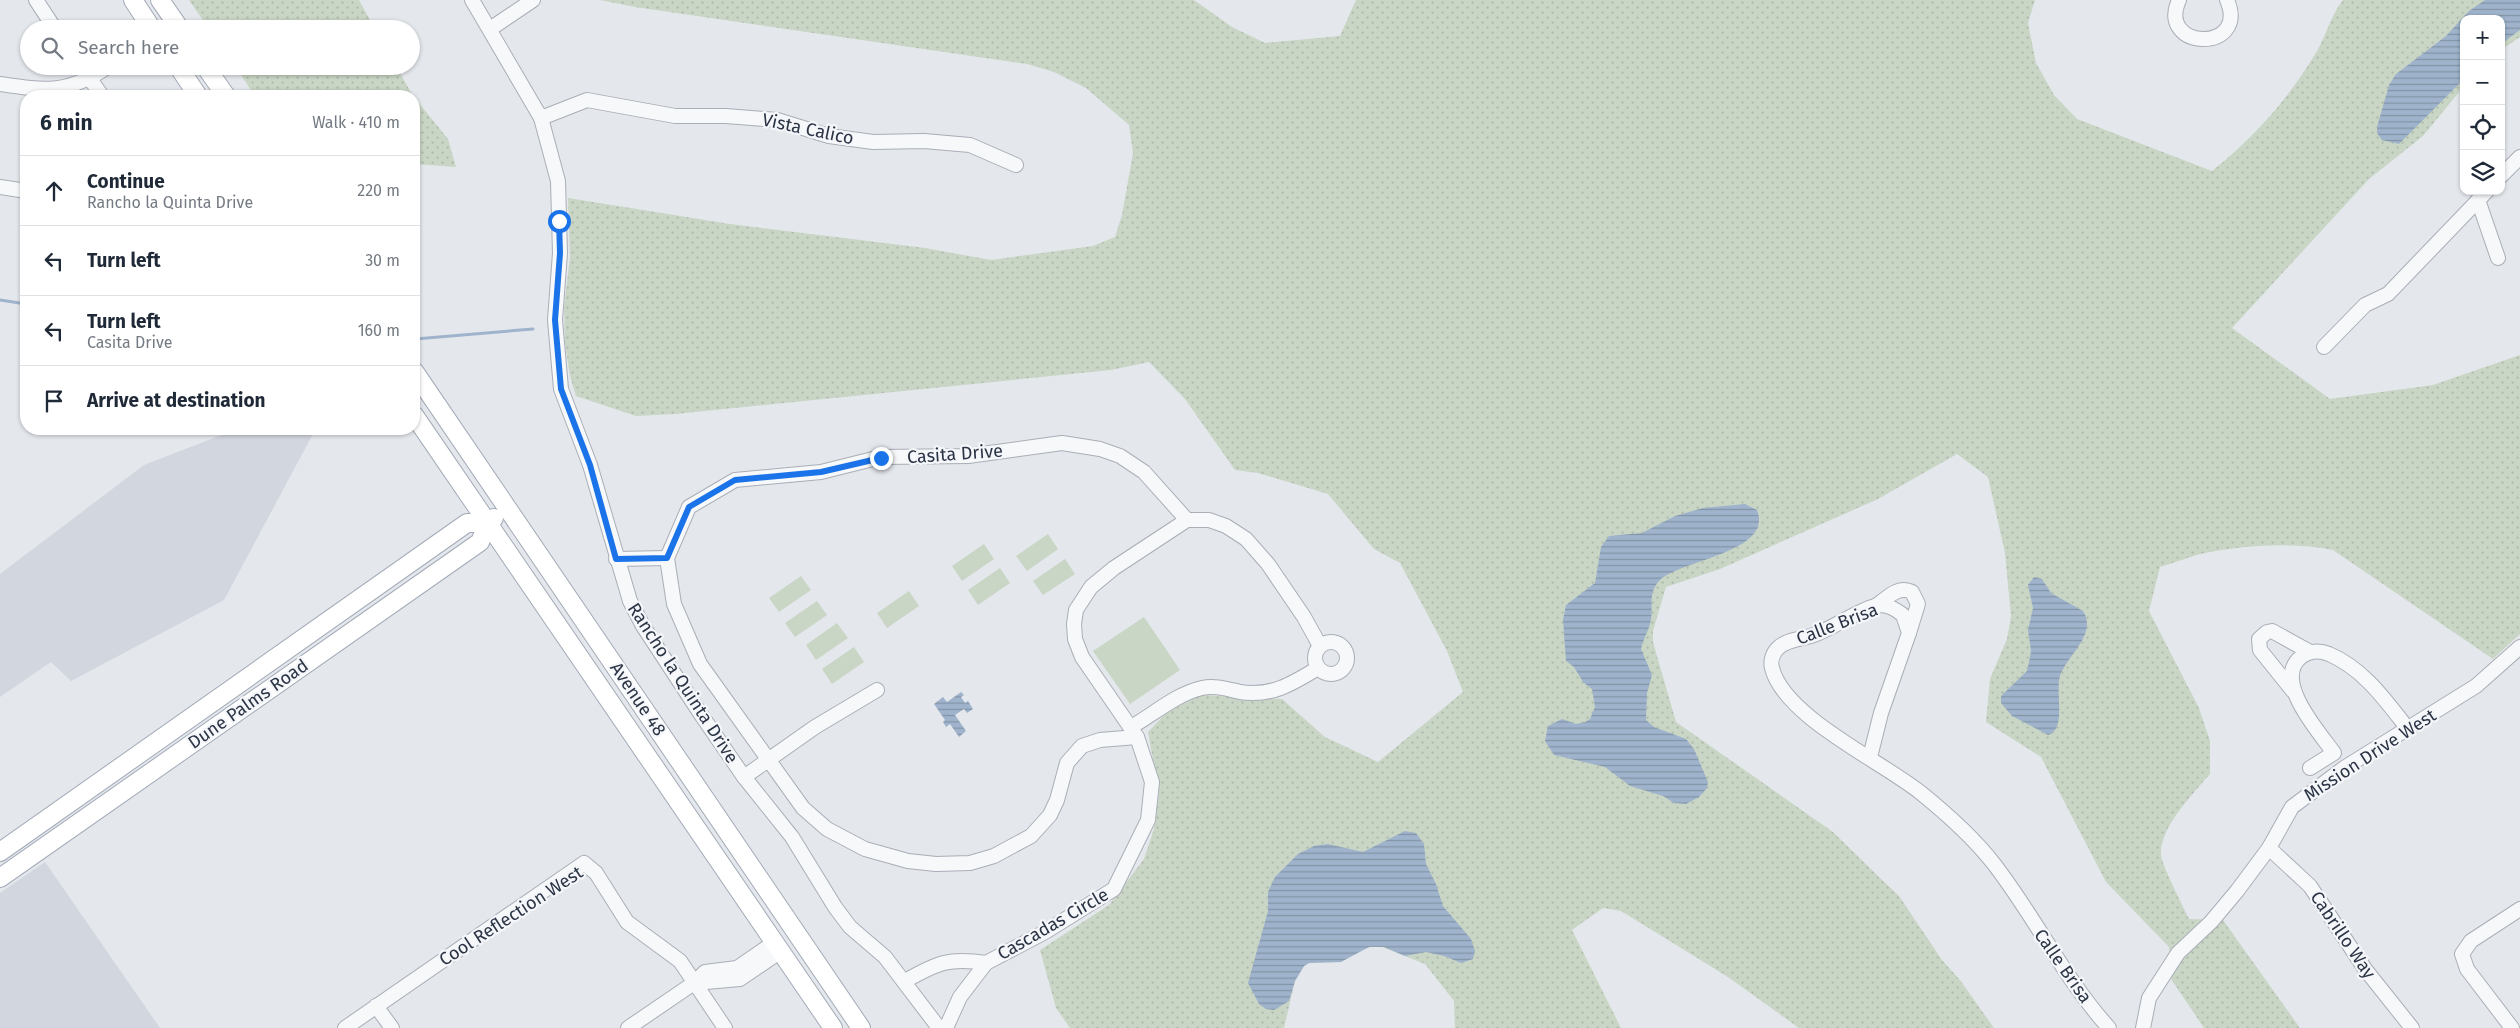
<!DOCTYPE html>
<meta charset="utf-8">
<style>
body{margin:0;font-family:"Fira Sans",sans-serif;background:#f2f2f3;color:#1f2937}
.controls{position:absolute;right:15px;top:15px;display:grid;overflow:hidden;border-radius:10px;box-shadow:0 1px 4px #0004}
.controls button{width:45px;height:45px;display:grid;place-items:center;padding:0;border:0;border-bottom:1px solid #e0e1e3;background:#fff;color:#1f2937;font:25px sans-serif}
.stop{position:absolute;width:15px;height:15px;margin:-11px;border:4px solid #1a73e8;border-radius:50%;background:#fff}
.stop.end{background:#1a73e8;border-color:#fff;box-shadow:0 1px 5px #0008}
.list{margin:0;padding:0;list-style:none}
h2{display:flex;justify-content:space-between;align-items:center;height:65px;margin:0;padding:0 20px;font-size:21px}
h2 small{font-size:16px;font-weight:400;color:#747a83}
.list li{display:grid;grid-template-columns:32px 1fr auto;gap:15px;align-items:center;box-sizing:border-box;height:70px;padding:0 20px;border-top:1px solid #e0e1e3}
.list b{display:block;font-size:19px;white-space:nowrap}
.list p{margin:0;font-size:16px;white-space:nowrap;color:#747a83}
.list em{font-size:16px;font-style:normal;color:#747a83}
.icon{flex:none;width:28px;height:28px;fill:none;stroke:currentColor;stroke-width:2;stroke-linecap:round;stroke-linejoin:round}
.map{position:relative;flex:none;width:2520px;height:1028px;overflow:hidden}
.search{position:absolute;background:#fff;box-shadow:0 1px 4px #0004;left:20px;top:20px;width:400px;height:55px;display:flex;align-items:center;gap:12px;box-sizing:border-box;padding:0 18px;border-radius:28px;color:#747a83;font-size:19px}
.panel{position:absolute;background:#fff;box-shadow:0 1px 4px #0004;left:20px;top:90px;width:400px;height:345px;border-radius:20px}
.map>svg:first-child{display:block}
</style>
<div class="map">
<svg width="2520" height="1028" viewBox="0 0 2520 1028">
<defs>
<pattern id="grass-dots" width="8" height="8" patternUnits="userSpaceOnUse" patternTransform="scale(1.25)"><rect width="8" height="8" fill="#c9d6c5"/><path d="M2 2h.1M6 6h.1" fill="none" stroke="#adb8ab" stroke-width="1.8" stroke-linecap="round"/></pattern>
<pattern id="water-rules" width="6" height="5" patternUnits="userSpaceOnUse" patternTransform="scale(1.25)"><rect width="6" height="5" fill="#9fb4cc"/><path d="M0 2.5h6" fill="none" stroke="#8293a7"/></pattern>
</defs>
<rect width="100%" height="100%" fill="#e4e7ec"/>
<g fill="#d2d6de">
<path d="M237 429 314 432 224 600 71 681 51 662 0 697V574L144 465Z"/>
<path d="M45 862 160 1028H0V893Z"/>
</g>
<g fill="url(#grass-dots)">
<path d="M189 0H359L375 29H209Z"/>
<path d="M600 0H1194L1232 27 1265 43 1340 36 1356 0H2035L2028 23 2036 63 2054 95 2077 119 2212 171C2254 138 2290 97 2317 51 2328 32 2329 19 2343 0H2520V37L2501 50V19H2464V86L2423 136 2369 179 2232 328 2330 399 2433 385 2520 355V634L2493 659 2333 550C2292 542 2246 545 2205 553 2190 556 2175 563 2160 567L2149 611 2199 708 2210 741V774C2193 794 2159 828 2161 855 2161 864 2184 908 2189 919L2223 920 2300 1028H2204L2171 979 2169 947 2106 882 2041 757 1986 722 1990 679 2007 639 2011 616 2005 553 1988 477 1957 454 1878 499 1720 569 1666 587 1653 631V642L1676 722 1833 832 1878 876 1899 896 1942 960 1960 980 1994 1028H1799L1728 977 1621 911 1603 908 1572 930 1621 1028H1455L1454 1001 1425 964 1377 945 1358 951 1341 962 1309 963 1304 966 1295 981 1284 1028H1070L1056 1008 1040 950 1109 905 1144 859 1154 829 1159 793 1148 732 1166 713 1200 695 1282 699 1325 737 1378 762 1463 692 1447 651 1400 563 1374 549 1328 494 1258 473 1235 470 1185 399 1149 362 1111 370 675 414 636 416 576 396 570 376 565 343 564 308 570 257 568 198 730 224 925 248 991 260 1093 246 1115 237 1122 215 1133 153 1129 125 1086 88 1054 72 1027 64 635 7Z"/>
<path d="M235 66H396L413 96H255Z"/>
<path d="M414 97 448 139 456 167 414 164Z"/>
</g>
<g fill="#c9d6c5">
<path d="M1048 534 1058 549 1027 571 1016 556Z"/>
<path d="M984 544 994 559 962 581 952 566Z"/>
<path d="M1065 559 1075 574 1043 595 1033 581Z"/>
<path d="M1000 568 1010 583 978 605 968 590Z"/>
<path d="M801 576 811 590 779 612 769 598Z"/>
<path d="M909 591 919 606 887 628 877 613Z"/>
<path d="M817 601 827 615 795 637 785 623Z"/>
<path d="M1144 617 1180 670 1130 704 1093 651Z"/>
<path d="M837 623 848 638 816 660 806 645Z"/>
<path d="M854 647 864 662 832 684 822 669Z"/>
</g>
<g fill="url(#water-rules)">
<path d="M2485 0H2520V30L2501 44V19H2464V79L2399 144 2382 140 2377 133V127L2389 85 2396 74 2446 36 2469 11Z"/>
<path d="M1745 504 1757 510C1774 552 1681 560 1660 580 1648 592 1653 605 1651 620 1649 630 1643 639 1641 649L1652 675 1647 693 1646 720 1654 727 1686 739 1694 749 1708 782 1707 788 1699 797 1686 804 1674 803 1663 796 1630 786 1605 767 1554 755 1545 741 1548 726 1562 719 1576 724 1585 722 1590 719 1595 707 1592 689 1583 682 1574 667 1566 661 1563 620 1566 605 1595 583 1601 547 1609 536 1642 533 1675 516 1703 508Z"/>
<path d="M2034 577 2042 579 2051 593 2083 611C2098 634 2067 655 2060 676 2055 693 2067 729 2048 735L2012 716 2001 703V696L2027 671 2029 662 2031 651 2028 630 2033 608 2028 585Z"/>
<path d="M961 692 964 695 961 697 965 703 968 701 973 709 967 713 964 709 955 715 966 731 959 737 950 724 946 727 943 722 945 720 934 704 943 697 947 702Z"/>
<path d="M1405 831 1416 833 1424 844 1426 864 1436 884 1443 906 1471 939 1475 951 1473 959 1461 963 1444 956 1426 952 1405 956 1384 947H1369L1341 962 1309 963 1304 966 1295 981 1289 1001 1274 1010 1266 1009 1259 1004 1248 983 1268 911V892L1275 877 1298 854 1314 846 1328 844 1363 852Z"/>
</g>
<g fill="none" stroke-linecap="round" stroke-linejoin="round">
<g stroke="#9fb4cc" stroke-width="3">
<path d="M0 300 26 304"/>
<path d="M415 339 533 329"/>
</g>
<g stroke="#a9aeb7" stroke-width="16">
<g id="minor">
<path d="M36 0 55 29"/>
<path d="M472 0 541 118 558 181 560 253 555 320 561 389 590 465 630 601 643 626 702 716 744 777 792 837 835 907 850 927 885 957 939 1028"/>
<path d="M2179 0C2156 51 2250 53 2227 0"/>
<path d="M490 29 533 0"/>
<path d="M81 66 102 96"/>
<path d="M0 84C46 91 68 94 109 66"/>
<path d="M541 118 587 100 675 116H726L777 120 829 136 873 142 924 141 970 145 1016 165"/>
<path d="M2501 176 2520 157"/>
<path d="M0 187 26 191"/>
<path d="M2478 200 2498 258"/>
<path d="M2324 347 2365 305 2388 294 2487 191"/>
<path d="M616 559 667 558"/>
<path d="M1876 606C1887 598 1898 585 1912 592L1918 604 1909 633"/>
<circle cx="1331" cy="658" r="16"/>
<path d="M2293 691 2260 650 2259 639 2267 632 2272 631 2310 652"/>
<path d="M1131 727C1154 714 1176 694 1202 688 1215 685 1227 689 1240 692 1271 697 1292 684 1318 668"/>
<path d="M1137 737 1100 740 1082 746 1067 763 1057 800 1050 815 1031 836 994 856 970 863 936 864 908 861 865 849 827 829 803 808 700 664 674 604 667 558 689 507 735 480 821 472 881 457 968 456 1062 443 1100 449 1120 456 1144 472 1187 520"/>
<path d="M1870 757 1881 713 1909 633 1903 615C1895 609 1886 603 1875 606 1857 611 1833 628 1814 635 1803 639 1787 639 1778 648 1773 653 1770 661 1772 668 1784 717 1883 762 1921 793 1947 814 1973 837 1994 864 2035 917 2064 978 2109 1028"/>
<path d="M2310 768 2334 753C2319 732 2272 680 2301 657 2309 651 2319 650 2329 654 2364 669 2386 701 2408 729"/>
<path d="M744 777 815 727 877 690"/>
<path d="M2269 848 2310 886 2365 969 2412 1028"/>
<path d="M905 981C937 963 949 957 986 963"/>
<path d="M694 983 740 979 781 951"/>
<path d="M376 1006 392 1028"/>
<path d="M345 1028 584 863 596 873 627 922 680 961 725 1028"/>
<path d="M628 1028 694 983 705 972 737 968 775 942"/>
<path d="M946 1028 960 997 986 963 1045 932 1114 889 1148 820 1152 782 1137 737 1082 657 1075 639 1074 624 1076 610 1091 587 1114 568 1187 520H1209L1226 526 1246 539 1268 564 1304 617 1320 646"/>
<path d="M2143 1028 2149 998 2178 953 2211 922 2237 891 2269 848 2292 807 2344 768 2476 686 2520 647"/>
<path d="M2512 1028 2467 969 2462 954 2471 941 2520 909"/>
</g>
</g>
<g stroke="#a3abb8" stroke-width="20">
<g id="major">
<path d="M133 0 152 29"/>
<path d="M160 0 180 29"/>
<path d="M178 66 198 96"/>
<path d="M205 66 226 96"/>
<path d="M414 371 861 1028"/>
<path d="M414 415 833 1028"/>
<path d="M0 852 467 523H488"/>
<path d="M0 878 480 542 488 523 494 518"/>
</g>
</g>
<use href="#minor" stroke="#f7f8fa" stroke-width="14"/>
<use href="#major" stroke="#fff" stroke-width="18"/>
</g>
<g fill="none" stroke-linecap="round" stroke-linejoin="round">
<path stroke="#1a73e8" stroke-width="6" d="M559 221 560 253 555 320 561 389 590 465 616 559 667 558 689 507 735 480 821 472 881 458"/>
</g>
<g text-anchor="middle" stroke-width="4.5" stroke-linejoin="round" paint-order="stroke">
<g font-size="18" fill="#2b3445" stroke="#f4f6f9">
<text transform="translate(808 129) rotate(12)" y="6">Vista Calico</text>
<text transform="translate(955 454) rotate(-4)" y="6">Casita Drive</text>
<text transform="translate(1837 624) rotate(-21)" y="6">Calle Brisa</text>
<text transform="translate(683 683) rotate(57)" y="6">Rancho la Quinta Drive</text>
<text transform="translate(638 699) rotate(56)" y="6">Avenue 48</text>
<text transform="translate(248 704) rotate(-35)" y="6">Dune Palms Road</text>
<text transform="translate(2370 755) rotate(-33)" y="6">Mission Drive West</text>
<text transform="translate(511 916) rotate(-33)" y="6">Cool Reflection West</text>
<text transform="translate(1053 924) rotate(-30)" y="6">Cascadas Circle</text>
<text transform="translate(2343 935) rotate(56)" y="6">Cabrillo Way</text>
<text transform="translate(2063 966) rotate(55)" y="6">Calle Brisa</text>
</g>
</g>
</svg>
<div class="controls">
<button>+</button>
<button>−</button>
<button><svg class="icon" aria-label="locate" viewBox="0 0 24 24"><circle cx="12" cy="12" r="6"/><path d="M12 2v4M12 18v4M2 12h4M18 12h4"/></svg></button>
<button><svg class="icon" aria-label="layers" viewBox="0 0 24 24"><path d="M12 4l9 5-9 5-9-5zM3 14l9 5 9-5"/></svg></button>
</div>
<div class="stop" style="left:559px;top:221px"></div>
<div class="stop end" style="left:881px;top:458px"></div>
<div class="search"><svg class="icon" aria-label="search" viewBox="0 0 24 24"><circle cx="10" cy="10" r="6"/><path d="M15 15l6 6"/></svg>Search here</div>
<section class="panel">
<h2>6 min<small>Walk · 410 m</small></h2>
<ul class="list">
<li><svg class="icon" aria-label="ahead" viewBox="0 0 24 24"><path d="M12 20V5M6 11l6-6 6 6"/></svg><div><b>Continue</b><p>Rancho la Quinta Drive</p></div><em>220 m</em></li>
<li><svg class="icon" aria-label="left" viewBox="0 0 24 24"><path d="M17 20v-9H6M10 6l-5 5 5 5"/></svg><div><b>Turn left</b></div><em>30 m</em></li>
<li><svg class="icon" aria-label="left" viewBox="0 0 24 24"><path d="M17 20v-9H6M10 6l-5 5 5 5"/></svg><div><b>Turn left</b><p>Casita Drive</p></div><em>160 m</em></li>
<li><svg class="icon" aria-label="arrive" viewBox="0 0 24 24"><path d="M6 21V4h12l-3 4 3 4H6"/></svg><div><b>Arrive at destination</b></div></li>
</ul>
</section>
</div>
